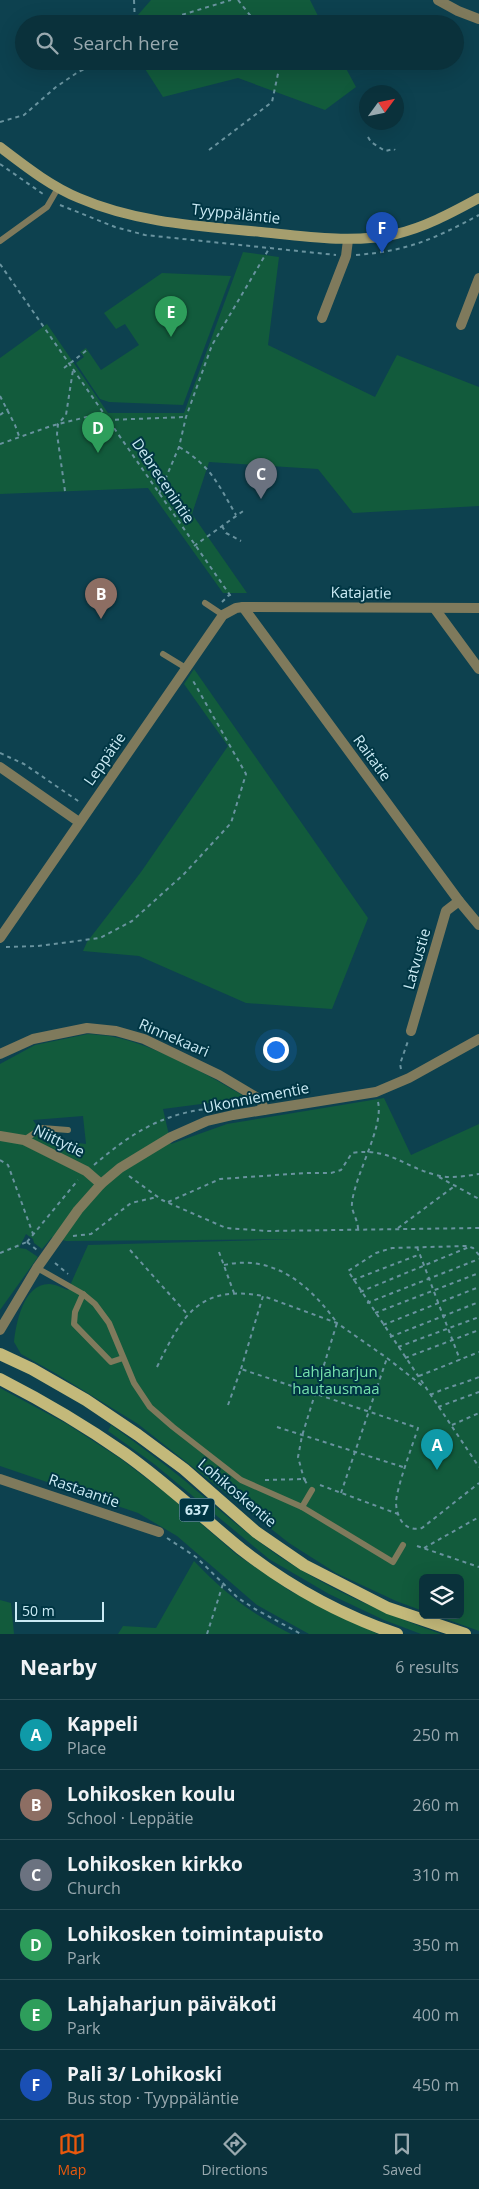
<!DOCTYPE html>
<meta charset="utf-8">
<style>
body{margin:0;font-family:"Open Sans",sans-serif;background:#133942;color:#f1f3f6}
.controls{position:absolute;right:15px;bottom:15px;display:grid;overflow:hidden;border-radius:8px;box-shadow:0 5px 20px #0002}
.controls button{width:45px;height:45px;display:grid;place-items:center;padding:0;border:0;border-bottom:1px solid #2a4c55;background:#0a313b;color:#f1f3f6;font:25px sans-serif}
.compass{position:absolute;left:359px;top:85px;width:45px;height:45px;border-radius:50%;background:#0a313b;box-shadow:0 5px 20px #0002;rotate:57deg}
.scale{position:absolute;left:15px;bottom:12px;width:89px;box-sizing:border-box;padding-left:5px;border:2px solid #cbebf5;border-top:0;font-size:14px;line-height:18px;white-space:nowrap;color:#cbebf5;-webkit-text-stroke:4px #003644;paint-order:stroke}
.you{position:absolute;left:275px;top:1049px;width:18px;height:18px;margin:-12px;border:4px solid #fff;border-radius:50%;background:#1a73e8;box-shadow:0 0 0 8px #1a73e833}
.badge{display:grid;place-items:center;width:32px;height:32px;border-radius:50%;background:#ea580c;color:#fff;font-size:16px;font-weight:700}
.pin{position:absolute;translate:-50% -41px;filter:drop-shadow(0 1px 2px #0008)}
.pin::after{content:'';position:absolute;top:26px;width:18px;height:15px;background:inherit;clip-path:polygon(0 0,100% 0,50% 100%)}
.list{margin:0;padding:0;list-style:none}
h2{display:flex;justify-content:space-between;align-items:center;height:65px;margin:0;padding:0 20px;font-size:21px}
h2 small{font-size:16px;font-weight:400;color:#99a9af}
.list li{display:grid;grid-template-columns:32px 1fr auto;gap:15px;align-items:center;box-sizing:border-box;height:70px;padding:0 20px;border-top:1px solid #2a4c55}
.list b{display:block;font-size:19px;white-space:nowrap}
.list p{margin:0;font-size:16px;white-space:nowrap;color:#99a9af}
.list em{font-size:16px;font-style:normal;color:#99a9af}
.icon{flex:none;width:28px;height:28px;fill:none;stroke:currentColor;stroke-width:2;stroke-linecap:round;stroke-linejoin:round}
.map{position:relative;flex:none;width:479px;height:1634px;overflow:hidden}
.search{position:absolute;background:#0a313b;box-shadow:0 5px 20px #0002;left:15px;right:15px;top:15px;height:55px;display:flex;align-items:center;gap:12px;box-sizing:border-box;padding:0 18px;border-radius:28px;color:#99a9af;font-size:19px}
.sheet{height:485px;background:#0a313b}
nav{display:flex;justify-content:space-around;align-items:center;box-sizing:border-box;height:70px;border-top:1px solid #2a4c55;background:#0a313b;font-size:14px;color:#99a9af}
nav a{display:grid;justify-items:center;gap:2px}
nav .on{color:#ea580c}
.map>svg:first-child{display:block}
</style>
<div class="map">
<svg width="479" height="1634" viewBox="0 0 479 1634">
<rect width="100%" height="100%" fill="#0d414f"/>
<g fill="#125b3c" fill-rule="evenodd">
<path d="M151 0H310L322 24H130Z"/>
<path d="M140 61H342L356 87 325 110 238 78 163 97Z"/>
<path d="M243 252 279 257 268 345 375 397 397 355 479 387V506L353 513 318 469 209 462 192 514 247 593H223L148 488 0 494V358L47 324 108 413H184Z"/>
<path d="M162 273 231 276 183 405 109 402 100 399 76 363 84 357 80 352 86 348 101 370 139 345 125 324 116 329 104 313Z"/>
<path d="M194 669 368 918 332 1009 246 1003 139 956 83 951 87 942 141 872 228 746 184 684Z"/>
<path d="M88 1034C96 1035 106 1035 114 1037 155 1045 211 1076 247 1098L163 1109 171 1144 227 1124 384 1098 411 1155 479 1124V1631L435 1615H460V1578H423V1611L396 1601 336 1573 289 1543 138 1424 55 1373 21 1354 14 1342C16 1324 23 1284 49 1284 55 1284 62 1288 68 1290L88 1245 301 1239 66 1241 52 1237 42 1249 34 1243 33 1239 26 1234 19 1248 26 1249 38 1257 0 1310V1064L35 1045ZM83 1116 86 1144 45 1139 33 1120Z"/>
<path d="M0 1388 67 1424 121 1459 168 1495 236 1554 290 1591 378 1634H309L257 1605 177 1536 138 1513 0 1466Z"/>
<path d="M111 1425C136 1443 161 1461 184 1480 215 1506 244 1532 277 1555 328 1589 383 1613 441 1634H421L384 1620 329 1594 269 1559 154 1464 108 1431Z"/>
<path d="M194 1561C224 1593 252 1614 291 1634H118L123 1626 156 1628Z"/>
<path d="M0 1600 11 1603 14 1634H0Z"/>
</g>
<g fill="none" stroke-linecap="round" stroke-linejoin="round">
<g stroke="#69939f" stroke-width="2" stroke-dasharray="4 4" stroke-linecap="butt">
<path d="M134 0 135 24"/>
<path d="M238 0 257 24"/>
<path d="M160 24 178 16 231 0"/>
<path d="M0 122 24 115 56 87 78 72 103 61"/>
<path d="M368 137 371 142 385 151 394 149 395 150"/>
<path d="M209 150 272 102 279 69 276 61"/>
<path d="M0 164 43 194"/>
<path d="M60 205 115 227 145 235 336 255"/>
<path d="M356 255C408 251 434 239 479 215"/>
<path d="M0 264 232 598"/>
<path d="M64 368 87 350"/>
<path d="M0 396 15 425 19 436"/>
<path d="M0 415 8 409"/>
<path d="M107 420 186 417"/>
<path d="M0 444 51 426 102 413"/>
<path d="M179 447C211 466 218 484 236 515"/>
<path d="M65 491 57 434 58 424 66 415 73 370"/>
<path d="M159 494 179 447 186 417 212 345 270 247"/>
<path d="M222 526 226 533 241 541"/>
<path d="M194 546 246 509"/>
<path d="M222 602 229 595"/>
<path d="M0 753 24 764 81 803"/>
<path d="M6 947 38 946 100 938 132 921 184 874 231 823 246 774 192 679"/>
<path d="M401 1069 400 1064 408 1041"/>
<path d="M0 1160 8 1165 33 1234"/>
<path d="M94 1165C129 1135 159 1115 206 1109"/>
<path d="M129 1176 162 1200 226 1228 268 1231 479 1228"/>
<path d="M439 1177 479 1199"/>
<path d="M168 1202 220 1179 305 1173H331L341 1170 352 1153C389 1147 404 1167 436 1175 450 1179 465 1176 479 1174"/>
<path d="M398 1228 456 1185"/>
<path d="M358 1229C358 1219 351 1212 352 1203 355 1174 384 1127 378 1102"/>
<path d="M73 1236 91 1234 131 1203 157 1197"/>
<path d="M27 1242 78 1180"/>
<path d="M27 1242 37 1250"/>
<path d="M417 1247 460 1360"/>
<path d="M130 1250 188 1315"/>
<path d="M219 1252 234 1293"/>
<path d="M0 1253 27 1242"/>
<path d="M479 1255 473 1248 467 1246 392 1248 376 1253 348 1271 479 1467"/>
<path d="M55 1263 68 1274"/>
<path d="M224 1265C274 1254 310 1285 337 1323L302 1436 298 1457 304 1479 309 1481"/>
<path d="M353 1280 418 1255"/>
<path d="M360 1292 469 1247"/>
<path d="M367 1303 479 1259"/>
<path d="M375 1313 479 1273"/>
<path d="M383 1325 479 1287"/>
<path d="M390 1337 479 1302"/>
<path d="M398 1347 479 1317"/>
<path d="M405 1358 479 1330"/>
<path d="M157 1367C182 1316 199 1284 263 1296"/>
<path d="M241 1369 263 1296 337 1323 387 1358 424 1387"/>
<path d="M419 1376 479 1352"/>
<path d="M430 1395C447 1387 462 1384 479 1377"/>
<path d="M228 1405 241 1369 418 1428C413 1444 396 1489 396 1503 397 1519 405 1532 422 1528L479 1483"/>
<path d="M438 1407 479 1392"/>
<path d="M452 1425 479 1413"/>
<path d="M277 1427 406 1468"/>
<path d="M265 1480 304 1479 307 1484"/>
<path d="M320 1485 398 1514"/>
<path d="M341 1493 387 1358"/>
<path d="M167 1538 196 1557 238 1598 255 1609 301 1634"/>
<path d="M417 1546 479 1567"/>
<path d="M424 1548 479 1517"/>
<path d="M207 1634 223 1584"/>
</g>
<g stroke="#7f7a5c" stroke-width="6">
<path d="M0 241 47 207 58 188"/>
<path d="M205 603 223 615"/>
<path d="M163 654 186 668"/>
<path d="M24 1140 42 1128 68 1130"/>
<path d="M37 1268 83 1294 95 1304 109 1323 134 1383 150 1407 173 1427 241 1480 302 1507 393 1562 403 1545"/>
<path d="M83 1294 75 1312 74 1324 111 1362 123 1358"/>
<path d="M302 1507 312 1490"/>
</g>
<g stroke="#7f7a5c" stroke-width="10">
<path d="M438 0 458 11 479 19"/>
<path d="M322 318 346 256 348 240"/>
<path d="M461 325 479 278"/>
<path d="M243 607 459 901 479 925"/>
<path d="M435 609 479 669"/>
<path d="M0 767 79 822"/>
<path d="M0 938 223 615 236 608 243 607 479 608"/>
<path d="M411 1031 446 911 459 901"/>
<path d="M0 1054 33 1039 87 1028 116 1031 144 1039 219 1075 261 1100 264 1110"/>
<path d="M0 1136 24 1140 86 1171 101 1184"/>
<path d="M0 1330 37 1268 78 1210 101 1184 120 1168 171 1137 207 1121 233 1115 376 1092 409 1078 479 1039"/>
<path d="M0 1479 159 1532"/>
</g>
<path stroke="#a59e6e" stroke-width="10" d="M0 147C25 166 50 186 79 198 137 223 199 226 261 232 306 236 351 244 396 234 426 227 453 212 479 198"/>
<g stroke="#c3b97a" stroke-width="12">
<path d="M0 1354 32 1369 86 1400 138 1435 184 1469 256 1532 304 1565 388 1608 465 1634"/>
<path d="M0 1379C43 1401 84 1425 124 1453 165 1482 202 1517 241 1549 287 1585 341 1615 397 1634"/>
</g>
</g>
<g text-anchor="middle" stroke-width="4" stroke-linejoin="round" paint-order="stroke">
<rect fill="#003644" stroke="#8eb5c0" stroke-width="1" x="179.5" y="1498.5" width="35" height="23" rx="4"/>
<g font-size="14" font-weight="bold" fill="#cbebf5">
<text x="197" y="1515">637</text>
</g>
<g font-size="15" fill="#cbebf5" stroke="#003644">
<text transform="translate(236 214) rotate(6)" y="5">Tyyppäläntie</text>
<text transform="translate(163 481) rotate(56)" y="5">Debrecenintie</text>
<text transform="translate(361 593) rotate(1)" y="5">Katajatie</text>
<text transform="translate(372 758) rotate(54)" y="5">Raitatie</text>
<text transform="translate(105 759) rotate(-55)" y="5">Leppätie</text>
<text transform="translate(417 959) rotate(-74)" y="5">Latvustie</text>
<text transform="translate(174 1038) rotate(23)" y="5">Rinnekaari</text>
<text transform="translate(256 1098) rotate(-11)" y="5">Ukonniementie</text>
<text transform="translate(59 1141) rotate(26)" y="5">Niittytie</text>
<text transform="translate(84 1491) rotate(19)" y="5">Rastaantie</text>
<text transform="translate(237 1493) rotate(40)" y="5">Lohikoskentie</text>
</g>
<g font-size="15" fill="#76e1ac" stroke="#003644">
<text x="336" y="1377">Lahjaharjun<tspan x="336" dy="17">hautausmaa</tspan></text>
</g>
</g>
</svg>
<div class="controls">
<button><svg class="icon" aria-label="layers" viewBox="0 0 24 24"><path d="M12 4l9 5-9 5-9-5zM3 14l9 5 9-5"/></svg></button>
</div>
<svg class="compass" viewBox="-18 -18 36 36"><path d="M0-13l5 13h-10z" fill="#e53935"/><path d="M0 13l5-13h-10z" fill="#99a9af"/></svg>
<div class="scale">50 m</div>
<div class="you"></div>
<div class="pin badge" style="left:437px;top:1470px;background:#0f9aa8">A</div>
<div class="pin badge" style="left:101px;top:619px;background:#8d6e63">B</div>
<div class="pin badge" style="left:261px;top:499px;background:#6b7280">C</div>
<div class="pin badge" style="left:98px;top:453px;background:#2e9e5b">D</div>
<div class="pin badge" style="left:171px;top:337px;background:#2e9e5b">E</div>
<div class="pin badge" style="left:382px;top:253px;background:#1a4fb4">F</div>
<div class="search"><svg class="icon" aria-label="search" viewBox="0 0 24 24"><circle cx="10" cy="10" r="6"/><path d="M15 15l6 6"/></svg>Search here</div>
</div>
<section class="sheet">
<h2>Nearby<small>6 results</small></h2>
<ul class="list">
<li><span class="badge" style="background:#0f9aa8">A</span><div><b>Kappeli</b><p>Place</p></div><em>250 m</em></li>
<li><span class="badge" style="background:#8d6e63">B</span><div><b>Lohikosken koulu</b><p>School · Leppätie</p></div><em>260 m</em></li>
<li><span class="badge" style="background:#6b7280">C</span><div><b>Lohikosken kirkko</b><p>Church</p></div><em>310 m</em></li>
<li><span class="badge" style="background:#2e9e5b">D</span><div><b>Lohikosken toimintapuisto</b><p>Park</p></div><em>350 m</em></li>
<li><span class="badge" style="background:#2e9e5b">E</span><div><b>Lahjaharjun päiväkoti</b><p>Park</p></div><em>400 m</em></li>
<li><span class="badge" style="background:#1a4fb4">F</span><div><b>Pali 3/ Lohikoski</b><p>Bus stop · Tyyppäläntie</p></div><em>450 m</em></li>
</ul>
</section>
<nav>
<a class="on"><svg class="icon" aria-label="map" viewBox="0 0 24 24"><path d="M3 6l6-2 6 2 6-2v14l-6 2-6-2-6 2zM9 4v14M15 6v14"/></svg>Map</a>
<a><svg class="icon" aria-label="directions" viewBox="0 0 24 24"><path d="M12 3l9 9-9 9-9-9zM9 14v-3h6M13 9l2 2-2 2"/></svg>Directions</a>
<a><svg class="icon" aria-label="saved" viewBox="0 0 24 24"><path d="M7 4h10v16l-5-4-5 4z"/></svg>Saved</a>
</nav>
